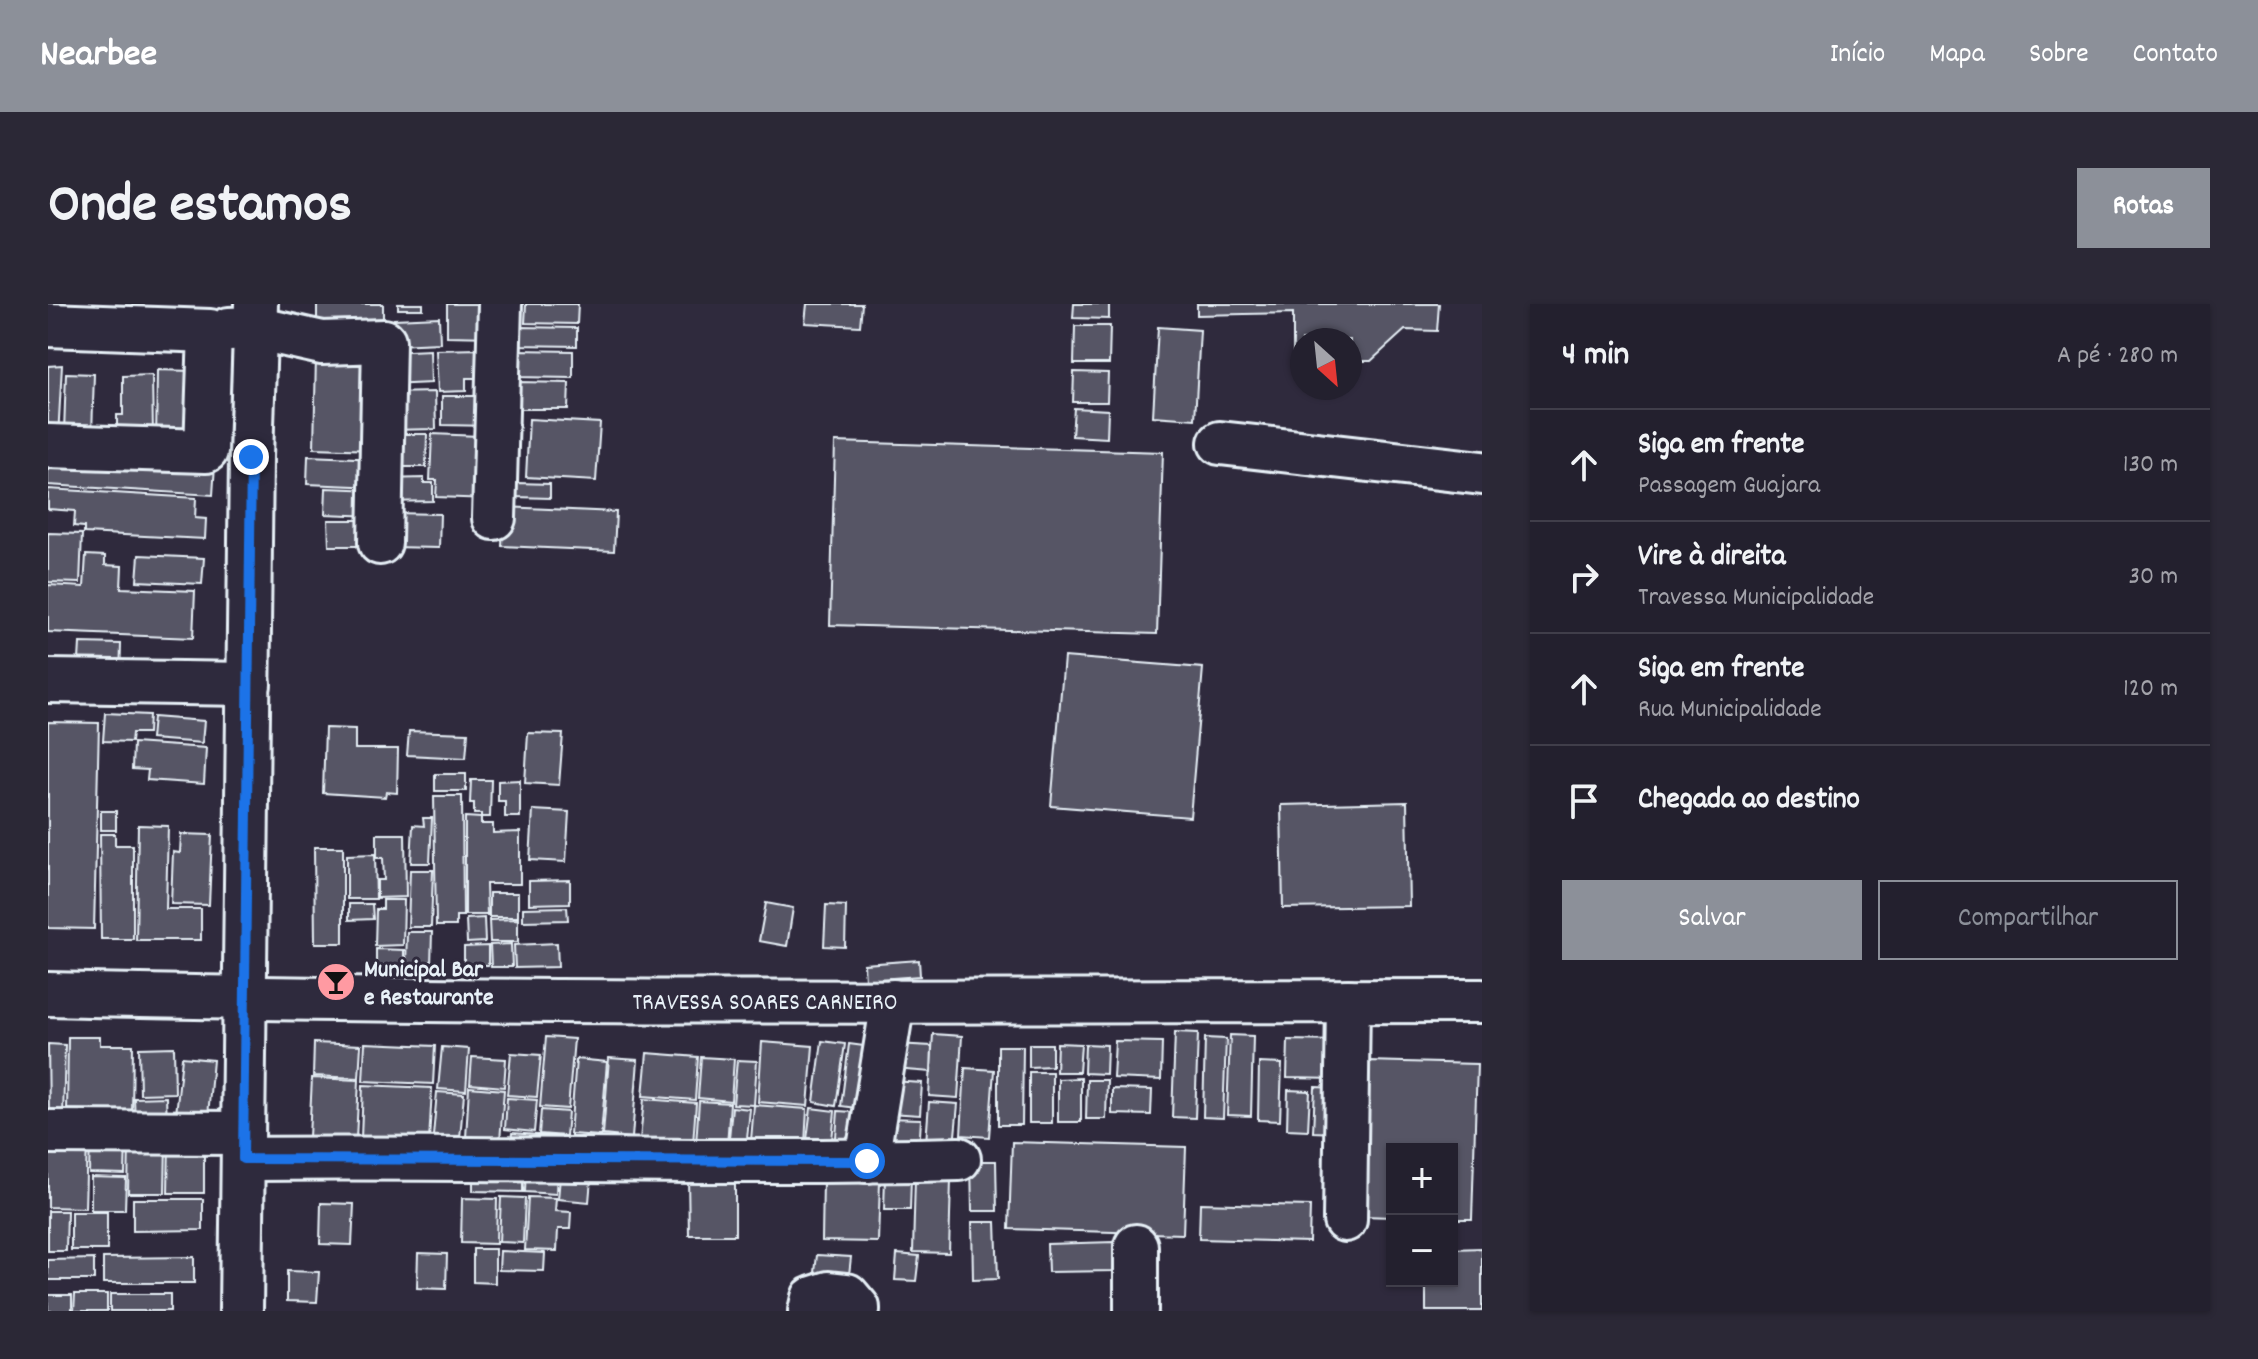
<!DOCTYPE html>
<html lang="pt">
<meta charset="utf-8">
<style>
body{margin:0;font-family:Dekko,sans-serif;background:#2b2836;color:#f1f3f6}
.controls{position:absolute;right:24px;bottom:24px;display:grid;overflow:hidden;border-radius:0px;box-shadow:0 2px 6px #0004}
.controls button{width:72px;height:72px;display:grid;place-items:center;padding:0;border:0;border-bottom:2px solid #403e4a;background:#23202e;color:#f1f3f6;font:40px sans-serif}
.compass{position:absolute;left:1242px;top:24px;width:72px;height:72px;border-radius:50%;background:#23202e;box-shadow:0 2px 6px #0004;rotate:153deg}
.stop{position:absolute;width:24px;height:24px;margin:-18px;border:6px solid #1a73e8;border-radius:50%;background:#fff}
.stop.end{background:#1a73e8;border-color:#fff;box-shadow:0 2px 8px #0008}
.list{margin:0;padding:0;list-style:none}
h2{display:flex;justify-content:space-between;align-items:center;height:104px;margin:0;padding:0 32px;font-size:34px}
h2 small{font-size:26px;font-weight:400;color:#a3a3aa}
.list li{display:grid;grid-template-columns:52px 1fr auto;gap:24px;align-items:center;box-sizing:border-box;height:112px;padding:0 32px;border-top:2px solid #403e4a}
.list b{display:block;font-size:30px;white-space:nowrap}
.list p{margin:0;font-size:26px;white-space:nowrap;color:#a3a3aa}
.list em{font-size:26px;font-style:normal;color:#a3a3aa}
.actions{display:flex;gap:16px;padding:24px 32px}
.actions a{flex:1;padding:18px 0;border:2px solid #8c9099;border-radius:0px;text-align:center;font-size:28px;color:#8c9099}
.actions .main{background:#8c9099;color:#fff}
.icon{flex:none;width:44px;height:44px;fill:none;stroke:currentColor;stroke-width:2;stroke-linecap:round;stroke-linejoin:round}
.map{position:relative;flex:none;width:1434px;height:1007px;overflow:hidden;border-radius:0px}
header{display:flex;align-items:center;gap:48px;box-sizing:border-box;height:112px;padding:0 40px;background:#8c9099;color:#fff}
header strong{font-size:38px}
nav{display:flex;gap:44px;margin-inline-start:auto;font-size:28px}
.intro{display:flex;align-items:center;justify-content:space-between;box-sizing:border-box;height:192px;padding:0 48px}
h1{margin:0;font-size:56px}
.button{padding:20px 36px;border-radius:0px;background:#8c9099;color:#fff;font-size:28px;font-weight:700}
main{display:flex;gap:48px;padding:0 48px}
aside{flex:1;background:#23202e;border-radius:0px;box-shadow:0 2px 6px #0004}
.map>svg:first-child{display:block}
</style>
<header>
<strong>Nearbee</strong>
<nav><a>Início</a><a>Mapa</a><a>Sobre</a><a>Contato</a></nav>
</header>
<div class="intro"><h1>Onde estamos</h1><a class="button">Rotas</a></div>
<main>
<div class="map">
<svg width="1434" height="1007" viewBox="0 0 1434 1007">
<rect width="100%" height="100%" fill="#2f2a3d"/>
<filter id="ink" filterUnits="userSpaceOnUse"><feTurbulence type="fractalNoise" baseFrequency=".0125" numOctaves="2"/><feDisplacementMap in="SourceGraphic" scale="16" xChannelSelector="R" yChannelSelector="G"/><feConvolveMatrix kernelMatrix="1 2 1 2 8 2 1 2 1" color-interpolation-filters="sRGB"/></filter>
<g filter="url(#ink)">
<g fill="#575565" stroke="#e8f1f8" stroke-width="2">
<path d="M269 0H335V30L269 31Z"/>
<rect x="350" y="0" width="25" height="5"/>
<path d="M399 0H445V33L399 32Z"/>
<path d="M478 0H530L529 20 477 19Z"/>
<path d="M759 0H814L812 22 757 19Z"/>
<path d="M1026 0H1061V15L1025 14Z"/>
<path d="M1149 0H1391L1389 27 1357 26 1323 57H1302V36H1254V56L1245 55V9L1149 11Z"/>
<path d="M391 13 392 39 347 41 346 15Z"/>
<path d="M1027 22H1062L1061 60H1026Z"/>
<path d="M470 23 529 24V42L470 41Z"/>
<path d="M1110 23 1152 26 1147 115 1105 112Z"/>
<path d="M432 45 433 74H418V87L390 88 388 46Z"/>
<path d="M382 46 383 79 341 81 340 48Z"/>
<path d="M469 46 525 47V74L468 73Z"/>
<path d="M268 52 330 54 327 146 266 144Z"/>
<path d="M14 61 10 133 0 132V62Z"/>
<path d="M109 66 145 67 143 141H108Z"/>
<path d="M1026 68 1060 69 1059 98H1025Z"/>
<path d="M18 69 46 70 44 130 16 129Z"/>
<path d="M104 71 105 131 69 132V111H75V72Z"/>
<path d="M469 78 521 79 520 105H468Z"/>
<path d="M387 88 388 125 340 126V89Z"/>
<path d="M394 92H434L444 122 394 121Z"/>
<path d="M1026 104 1060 106 1059 134 1024 132Z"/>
<path d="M481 115 552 119 548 177 478 173Z"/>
<path d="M340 130H379L378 163H340Z"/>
<path d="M384 130 431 132 441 195 388 193 389 176H382Z"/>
<path d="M787 138 1115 148 1109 330 782 321Z"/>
<path d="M0 151 167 161 165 191 0 181Z"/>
<path d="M260 152 331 155 330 183 259 180Z"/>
<path d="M376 174V179H385V197L337 198V175Z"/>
<path d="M469 179 502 180V194L468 193Z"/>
<path d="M278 184 328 186 327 212 277 210Z"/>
<path d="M0 185 148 194 147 214 158 215 157 235 36 229V223L26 222 27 207 0 205Z"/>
<path d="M456 203 568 208 566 247 454 242Z"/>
<path d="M344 209 392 210 391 244 343 243Z"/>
<path d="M280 216H327V242H281Z"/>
<path d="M0 229 34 230 32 279 0 278Z"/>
<path d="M38 251 57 252V261L74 262 73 284 147 287 145 334 0 328V281L36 283Z"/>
<path d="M91 251 156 254 154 280 89 277Z"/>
<path d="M32 339 73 340 72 375 30 374Z"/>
<path d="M1016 353 1155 364 1142 513 1003 502Z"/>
<path d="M57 409 101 411 100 429H84L83 438 55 437Z"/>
<path d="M105 413 156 417 154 439 103 435Z"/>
<path d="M0 418 51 419 46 625 0 624Z"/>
<path d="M277 424 307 425V445H350L349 489 338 488 337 493 275 489Z"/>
<path d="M361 427 420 429 418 454 359 451Z"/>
<path d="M480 429 515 430 511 481 477 479Z"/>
<path d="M85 439 158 444 156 480 99 476 100 466 84 465Z"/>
<rect x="387" y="470" width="31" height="17"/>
<path d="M423 476H443L442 513H433V510H426V499H422Z"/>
<path d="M472 476V513H457V497H450V477Z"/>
<path d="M386 492H414L415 612H408V622H388Z"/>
<path d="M1359 498 1361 602 1235 604 1233 501Z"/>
<path d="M485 506 521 508 518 558 482 556Z"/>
<rect x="53" y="507" width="15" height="19"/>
<path d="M417 513 433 514V520H445V529L472 528V580H438L439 611H417Z"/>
<path d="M375 514H384L382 559H363L365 521 376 522Z"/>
<path d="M90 521 120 522 118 605H153V636H88Z"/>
<path d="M52 530H67V541H85V635H53Z"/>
<path d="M133 530 164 531 161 601 123 600 125 548 132 549Z"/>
<path d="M329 530H357L358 593 329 594V576H336L335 554H329Z"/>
<path d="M266 543H295V639H267Z"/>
<path d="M327 550 328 595H299V551Z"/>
<path d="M362 566H385L383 623H360Z"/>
<path d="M522 576V599L481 600V577Z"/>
<rect x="441" y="589" width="29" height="24"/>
<path d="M335 596H356L355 641 327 642 328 605H335Z"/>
<path d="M718 599 745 604 739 642 711 637Z"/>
<path d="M301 600H324L325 615 301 616Z"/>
<path d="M778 601 798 602 797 643 776 642Z"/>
<path d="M519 603 520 616 475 617V604Z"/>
<path d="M436 614 437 638 419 639 418 615Z"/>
<path d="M470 615V638H442L441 616Z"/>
<path d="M359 628H384L383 661H358Z"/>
<path d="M509 639 510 663 467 664 466 641Z"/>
<path d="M463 640 464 663H443L442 641Z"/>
<path d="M440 642V661H416V643Z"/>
<path d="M328 645 356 646V662L328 661Z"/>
<path d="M871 656 872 672 817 676 816 660Z"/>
<path d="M1127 728 1150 729 1147 814 1124 813Z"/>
<path d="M885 730 914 732 910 794 881 792Z"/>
<path d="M1182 731 1205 732 1203 812 1179 811Z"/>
<path d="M20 733H52V741H85L84 810H19Z"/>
<path d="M498 733 526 735 520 805 492 803Z"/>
<path d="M1157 734 1178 735 1175 814 1155 813Z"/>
<path d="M1240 736 1291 737 1290 775 1239 774Z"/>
<path d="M774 737 797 740 788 802 766 798Z"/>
<path d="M1067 737 1114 738 1113 776 1065 774Z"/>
<path d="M714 738 765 742 760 802 710 798Z"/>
<path d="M266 739 313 741 311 774 265 772Z"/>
<path d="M317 739 387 742 385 780 315 777Z"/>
<path d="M1009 739 1033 740 1031 768H1008Z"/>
<path d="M0 740 17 741 15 814 1 813Z"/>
<path d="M801 740 831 744 823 806 793 802Z"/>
<path d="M847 740 884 742 883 768 846 765Z"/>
<path d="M981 740H1004V762L981 763Z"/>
<path d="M1037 740 1059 741 1058 770 1036 769Z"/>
<path d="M950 742H975L974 821H950Z"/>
<path d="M126 743 127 789 92 790 91 744Z"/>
<path d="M394 743 421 745 418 787 390 785Z"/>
<path d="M463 749 493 751 489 793 459 791Z"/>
<path d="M599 749 650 753 647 796 595 792Z"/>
<path d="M134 753 165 756 159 823 127 820Z"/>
<path d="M424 753 458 755 456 783 422 780Z"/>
<path d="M653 753 686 755 683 797 650 794Z"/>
<path d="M561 754 590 756 584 834 555 831Z"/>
<path d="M528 755 559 758 553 832 522 830Z"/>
<path d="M689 756 709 757 706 801 685 800Z"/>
<path d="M1319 757 1429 760 1424 915H1404V845H1344V913L1315 912Z"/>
<path d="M1211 759 1234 760 1232 817 1210 816Z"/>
<path d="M917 764 946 766 941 833 913 831Z"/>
<rect x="981" y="768" width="23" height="51"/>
<path d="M264 774 311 776 308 835 261 833Z"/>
<path d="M1033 774V818H1010V775Z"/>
<path d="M1039 776H1059L1058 815H1038Z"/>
<path d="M844 777 874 779 872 811 842 809Z"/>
<path d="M315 781 384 784 381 838 313 835Z"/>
<path d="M421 783 456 786 452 837 418 834Z"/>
<path d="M1267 783 1288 784 1287 829 1265 828Z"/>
<path d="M1064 785 1104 786 1103 811 1064 810Z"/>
<path d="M1240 786 1262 787 1260 826 1239 825Z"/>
<path d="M389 788 416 790 412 834 385 832Z"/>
<path d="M118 793 119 818H87L86 794Z"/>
<path d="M459 794 489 796 486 828 457 825Z"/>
<path d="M596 795 648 799 645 840 592 836Z"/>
<path d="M651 797 682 799 679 842 648 840Z"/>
<path d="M881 798 910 800 906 842 878 839Z"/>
<path d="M706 801 759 805 757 840 703 836Z"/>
<path d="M684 803 702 805 699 835 681 834Z"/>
<path d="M763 804 787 807 783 846 758 843Z"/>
<path d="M493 806 520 808 518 832 491 830Z"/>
<path d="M790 807 819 809 816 848 787 846Z"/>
<path d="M838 814 873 815 871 848 836 846Z"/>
<path d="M464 829 513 833 512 848 462 844Z"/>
<path d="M0 835 39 836 37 904 0 903Z"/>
<path d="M42 835 78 836 77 870 41 869Z"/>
<path d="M121 835 156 836V889H120Z"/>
<path d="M81 836H118L117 889H80Z"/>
<path d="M964 838 1138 843 1135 930 961 925Z"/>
<path d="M923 857H948L949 907H924Z"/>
<path d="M478 860 509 861 508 890 477 888Z"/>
<path d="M513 862 543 875 541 898 510 895Z"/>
<path d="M425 865 475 866V888L425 887Z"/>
<path d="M687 872V931H641L640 873Z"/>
<path d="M43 873 78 874 77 906H43Z"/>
<path d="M837 873H863L862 906H836Z"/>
<path d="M867 874 903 875 901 949 865 948Z"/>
<path d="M775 875 832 877 830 938 774 937Z"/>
<path d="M453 893 477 894 475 939 451 938Z"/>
<path d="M480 893 508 894 507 907 523 908 522 925H510L509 947 477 946Z"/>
<path d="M414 894 449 895 448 940 413 939Z"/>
<path d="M85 895H155V926L85 927Z"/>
<path d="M273 899 306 900 304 941 272 940Z"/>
<path d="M1152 899 1262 902 1261 938 1151 935Z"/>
<path d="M0 907H19L18 947H0Z"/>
<rect x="23" y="908" width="36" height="38"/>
<path d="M924 918H948L950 975 925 976Z"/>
<path d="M1066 938 1067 967 1000 968 999 940Z"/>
<path d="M1434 944V1007H1378V977H1404V945Z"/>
<path d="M425 945H447V979L425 978Z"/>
<path d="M452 947 497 949 496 967 451 966Z"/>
<path d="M370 949 399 950 398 985 369 984Z"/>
<path d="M849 950 871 952 868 977 847 976Z"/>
<path d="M769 951 803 953 800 980 766 977Z"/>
<path d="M146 953V979H55V954Z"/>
<path d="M46 955V976H0V956Z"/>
<path d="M239 967 271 968 269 998 239 997Z"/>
<path d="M27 990H59V1007H26Z"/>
<rect x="62" y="990" width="60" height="17"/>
<rect x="0" y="991" width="24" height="16"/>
</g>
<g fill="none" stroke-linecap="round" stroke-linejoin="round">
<g stroke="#e8f1f8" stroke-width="48">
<g id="minor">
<path d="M0 21 162 27 158 147 0 142"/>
<path d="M181 25 207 24 274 39 336 37 332 239"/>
<path d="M1172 139 1434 169"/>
<path d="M446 214 452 0"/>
<path d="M0 377 201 380"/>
<path d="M0 690C478 701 956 697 1434 697"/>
<path d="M0 828 195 829"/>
<path d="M195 855C434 852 672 861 911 855"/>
<path d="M819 857 845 697"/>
<path d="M1297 916 1300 697"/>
<path d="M193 1007 203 153 208 0"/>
<path d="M762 1007 765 994 781 989 799 991 810 1004V1007"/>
<path d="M1088 1007V942"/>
</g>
</g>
<use href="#minor" stroke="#2f2a3d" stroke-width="42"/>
</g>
</g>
<g fill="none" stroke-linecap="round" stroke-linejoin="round" filter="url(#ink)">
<path stroke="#1a73e8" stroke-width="10" d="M203 153 195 855 819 857"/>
</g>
<defs>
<g id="bar-disc" transform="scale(2)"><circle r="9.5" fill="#ff9aa2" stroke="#2f2a3d"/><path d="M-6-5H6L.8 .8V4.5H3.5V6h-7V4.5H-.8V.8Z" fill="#111"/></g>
</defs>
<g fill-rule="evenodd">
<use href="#bar-disc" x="288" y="678"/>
</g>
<g text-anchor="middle" stroke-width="6" stroke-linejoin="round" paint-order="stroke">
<g font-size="24" font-weight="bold" fill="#e8f1f8" stroke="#2f2a3d" text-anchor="start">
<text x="316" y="672">Municipal Bar<tspan x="316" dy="28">e Restaurante</tspan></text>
</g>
<g font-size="24" fill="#e8f1f8" stroke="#2f2a3d">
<text x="717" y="705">TRAVESSA SOARES CARNEIRO</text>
</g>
</g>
</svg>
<div class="controls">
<button>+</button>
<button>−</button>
</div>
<svg class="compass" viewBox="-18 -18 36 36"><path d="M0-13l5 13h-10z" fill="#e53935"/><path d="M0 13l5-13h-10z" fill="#a3a3aa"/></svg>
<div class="stop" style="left:819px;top:857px"></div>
<div class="stop end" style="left:203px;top:153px"></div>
</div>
<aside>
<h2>4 min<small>A pé · 280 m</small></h2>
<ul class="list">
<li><svg class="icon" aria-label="ahead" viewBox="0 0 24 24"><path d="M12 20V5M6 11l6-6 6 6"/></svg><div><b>Siga em frente</b><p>Passagem Guajara</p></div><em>130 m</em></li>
<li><svg class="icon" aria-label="right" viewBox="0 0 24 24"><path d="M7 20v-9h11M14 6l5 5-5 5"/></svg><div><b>Vire à direita</b><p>Travessa Municipalidade</p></div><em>30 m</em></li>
<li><svg class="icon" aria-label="ahead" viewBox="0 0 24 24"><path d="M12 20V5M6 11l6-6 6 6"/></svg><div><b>Siga em frente</b><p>Rua Municipalidade</p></div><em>120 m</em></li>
<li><svg class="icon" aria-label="arrive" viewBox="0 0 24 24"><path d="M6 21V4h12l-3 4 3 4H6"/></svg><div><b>Chegada ao destino</b></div></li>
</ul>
<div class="actions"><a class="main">Salvar</a><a>Compartilhar</a></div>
</aside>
</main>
